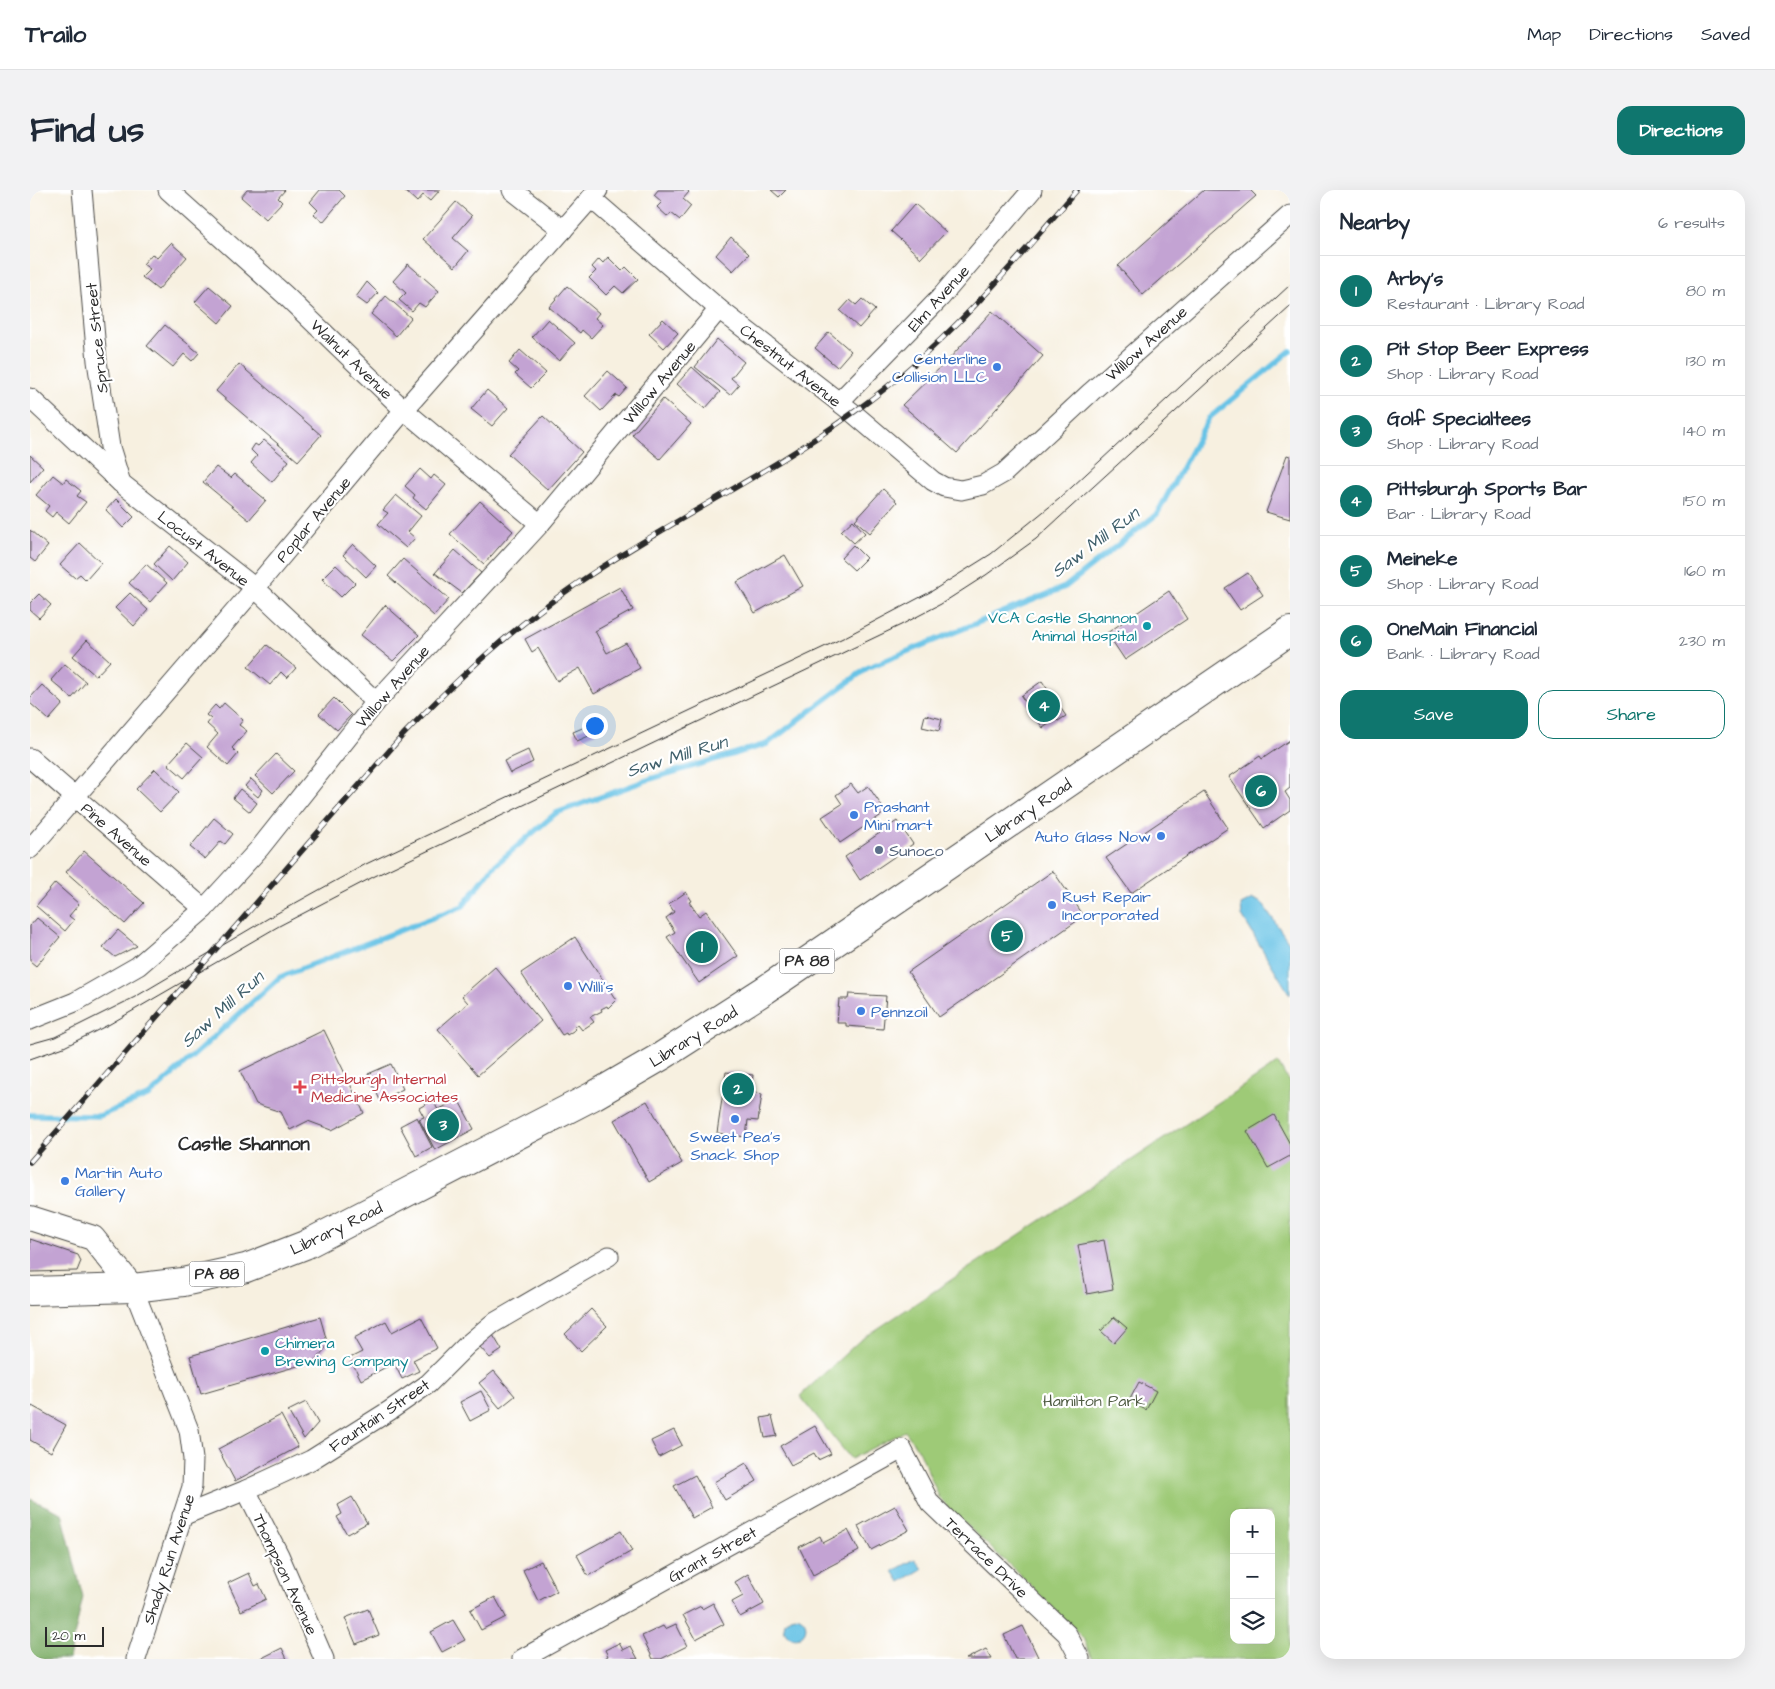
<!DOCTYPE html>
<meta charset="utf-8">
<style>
body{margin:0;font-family:"Architects Daughter",sans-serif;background:#f2f2f3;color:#1f2937}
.controls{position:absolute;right:15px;bottom:15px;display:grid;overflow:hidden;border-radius:10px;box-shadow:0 5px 20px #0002}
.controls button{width:45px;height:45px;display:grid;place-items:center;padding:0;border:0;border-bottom:1px solid #e0e1e3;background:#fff;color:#1f2937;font:25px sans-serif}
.scale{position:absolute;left:15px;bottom:12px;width:59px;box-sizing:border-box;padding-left:5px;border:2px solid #2b2b2b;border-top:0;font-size:14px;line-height:18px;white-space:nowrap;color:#2b2b2b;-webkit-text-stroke:4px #fff;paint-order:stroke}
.you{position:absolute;left:564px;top:535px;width:18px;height:18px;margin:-12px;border:4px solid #fff;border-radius:50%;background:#1a73e8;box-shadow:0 0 0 8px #1a73e833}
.badge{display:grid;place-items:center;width:32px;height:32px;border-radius:50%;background:#0f766e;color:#fff;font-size:16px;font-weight:700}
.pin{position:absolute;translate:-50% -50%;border:2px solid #fff;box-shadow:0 1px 5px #0006}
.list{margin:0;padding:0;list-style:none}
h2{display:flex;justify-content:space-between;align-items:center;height:65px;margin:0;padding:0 20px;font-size:21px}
h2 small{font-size:16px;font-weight:400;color:#747a83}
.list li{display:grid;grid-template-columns:32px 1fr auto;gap:15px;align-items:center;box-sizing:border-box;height:70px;padding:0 20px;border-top:1px solid #e0e1e3}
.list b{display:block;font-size:19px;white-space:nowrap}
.list p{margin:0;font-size:16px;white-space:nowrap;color:#747a83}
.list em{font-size:16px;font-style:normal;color:#747a83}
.actions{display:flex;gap:10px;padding:15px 20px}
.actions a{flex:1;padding:11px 0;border:1px solid #0f766e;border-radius:15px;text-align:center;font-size:18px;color:#0f766e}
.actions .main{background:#0f766e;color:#fff}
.icon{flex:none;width:28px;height:28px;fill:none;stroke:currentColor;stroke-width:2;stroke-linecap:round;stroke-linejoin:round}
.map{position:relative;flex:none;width:1260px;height:1469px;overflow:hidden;border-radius:15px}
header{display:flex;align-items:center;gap:30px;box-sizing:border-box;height:70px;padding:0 25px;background:#fff;border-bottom:1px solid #e0e1e3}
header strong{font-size:24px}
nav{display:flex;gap:28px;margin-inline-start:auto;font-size:18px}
.intro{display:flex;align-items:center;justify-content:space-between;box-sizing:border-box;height:120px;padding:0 30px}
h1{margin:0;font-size:35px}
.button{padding:12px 22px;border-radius:15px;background:#0f766e;color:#fff;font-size:18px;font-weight:700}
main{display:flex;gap:30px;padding:0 30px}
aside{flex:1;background:#fff;border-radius:15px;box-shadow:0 5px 20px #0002}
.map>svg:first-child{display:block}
</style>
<header>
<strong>Trailo</strong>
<nav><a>Map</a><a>Directions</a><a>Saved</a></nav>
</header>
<div class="intro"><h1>Find us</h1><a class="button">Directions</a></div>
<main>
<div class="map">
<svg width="1260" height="1469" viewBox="0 0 1260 1469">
<rect width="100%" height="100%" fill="#fff"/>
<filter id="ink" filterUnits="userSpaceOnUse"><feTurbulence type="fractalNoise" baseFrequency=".02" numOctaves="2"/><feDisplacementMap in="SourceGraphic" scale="10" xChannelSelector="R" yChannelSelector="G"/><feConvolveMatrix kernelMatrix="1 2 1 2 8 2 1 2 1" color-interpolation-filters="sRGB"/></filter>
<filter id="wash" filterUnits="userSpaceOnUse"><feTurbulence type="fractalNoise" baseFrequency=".0096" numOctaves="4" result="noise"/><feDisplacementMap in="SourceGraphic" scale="20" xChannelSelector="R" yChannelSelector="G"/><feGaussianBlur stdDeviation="1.12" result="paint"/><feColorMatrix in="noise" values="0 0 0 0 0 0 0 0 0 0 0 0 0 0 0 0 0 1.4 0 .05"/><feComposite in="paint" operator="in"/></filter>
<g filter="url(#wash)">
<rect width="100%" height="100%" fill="#f7f0e0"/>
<path fill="#9eca77" stroke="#647a51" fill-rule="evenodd" d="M1248 873 1260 894V1469H1062L1053 1448 987 1382 920 1320 909 1307 890 1262 875 1241 821 1269 770 1206 829 1151ZM1204 1323H1241V1450H1204Z"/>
<path fill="#7eae68" stroke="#546c4a" d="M0 1309 32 1323 53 1407 39 1469H0Z"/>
<g fill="#68c3e6" stroke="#4a7788">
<path d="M1223 709 1232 713 1260 754V805L1212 726 1211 715Z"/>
<path d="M885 1369 892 1379 870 1392 863 1381Z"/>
<circle cx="765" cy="1437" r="11"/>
</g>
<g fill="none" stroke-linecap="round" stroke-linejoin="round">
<path stroke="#68c3e6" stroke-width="5.5" d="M0 925 69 926 120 905 250 787 433 716 463 677 526 623 620 589 737 554 837 478 1035 397 1127 324 1179 228 1260 161"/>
</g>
<g id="blocks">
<g fill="#c3a3d3">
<path d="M217 0H255L248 8 252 12 236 29 211 7Z"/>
<path d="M290 0H309L315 6 293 32 284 24 288 20 280 12Z"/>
<path d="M374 0H410L400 11 393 5 387 12Z"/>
<path d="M628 0H657L659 2 653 9 661 16 650 30 641 23 638 27 627 17 632 12 624 5Z"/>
<path d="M741 0H756L749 7Z"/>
<path d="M1174 0H1220L1226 6 1113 105 1088 76Z"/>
<path d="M426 12 442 26 423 48 438 61 425 77 393 49Z"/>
<path d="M885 14 916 42 891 68 861 41Z"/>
<path d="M701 47 719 64 703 81 686 65Z"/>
<path d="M141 53 157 67 128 100 112 87 120 79 113 74 122 64 127 68Z"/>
<path d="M578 67 592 81 596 77 608 89 593 103 585 96 576 105 559 88 566 81 562 77 569 69 573 73Z"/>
<path d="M378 74 409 101 395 117 389 113 382 121 369 110 376 103 363 91Z"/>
<path d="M337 92 348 103 337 115 326 107Z"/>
<path d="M179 96 203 116 189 133 165 112Z"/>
<path d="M537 96 569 123 565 128 573 135 561 148 552 140 550 143 519 117Z"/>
<path d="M356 106 381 128 366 146 341 124Z"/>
<path d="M832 109 845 120 829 138 810 121 820 110 826 115Z"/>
<path d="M962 121 1013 166 927 263 872 215 920 168Z"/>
<path d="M518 129 545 153 529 171 502 147Z"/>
<path d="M633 129 648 143 634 158 619 144Z"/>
<path d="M135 135 169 163 162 171 154 164 143 177 117 156Z"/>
<path d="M799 142 821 161 807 177 785 158Z"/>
<path d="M687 149 714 172 701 188 709 195 700 205 665 177Z"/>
<path d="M490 160 516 183 501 198 485 184 488 181 479 173Z"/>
<path d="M209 174 291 245 268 271 186 201Z"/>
<path d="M662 177 690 202 675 219 647 194Z"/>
<path d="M578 181 597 198 589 207 586 205 571 221 555 206Z"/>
<path d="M457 200 478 218 462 236 441 219Z"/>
<path d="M633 209 661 234 630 269 602 245Z"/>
<path d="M513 226 552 262 518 300 478 264Z"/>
<path d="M234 250 259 271 242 292 221 273 227 266 221 260 225 254 228 256Z"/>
<path d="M0 265 13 277 0 292Z"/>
<path d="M1257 265 1260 266V329L1236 322Z"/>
<path d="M186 277 201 288 205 284 236 310 219 330 173 292Z"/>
<path d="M390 279 401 289 404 285 416 295 396 319 383 308 385 305 375 296Z"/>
<path d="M23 285 33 293 36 289 51 301 47 306 56 312 39 333 26 322 22 327 15 321 19 316 6 305Z"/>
<path d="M853 299 867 312 840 343 825 330Z"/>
<path d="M366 305 391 326 378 342 385 348 376 358 348 334 358 323 353 320Z"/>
<path d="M86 309 104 327 93 338 76 320Z"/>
<path d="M450 311 483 341 454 374 420 344Z"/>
<path d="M823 330 835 343 824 353 811 341Z"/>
<path d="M0 340 18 356 5 372 0 368Z"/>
<path d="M50 353 71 373 56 390 50 384 45 388 30 375Z"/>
<path d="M323 354 346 376 336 387 313 365Z"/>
<path d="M823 355 836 368 824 380 811 368Z"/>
<path d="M140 356 158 372 142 391 124 374Z"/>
<path d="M425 360 451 383 432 403 405 383Z"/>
<path d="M755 365 773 396 725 423 707 392Z"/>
<path d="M373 369 419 409 404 426 358 386Z"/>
<path d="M116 374 137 393 120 412 99 393Z"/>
<path d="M306 375 325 393 311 407 292 389Z"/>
<path d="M1218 383 1233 405 1210 420 1195 398Z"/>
<path d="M590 397 603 420 565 441 577 463 596 453 610 478 564 504 550 478 527 491 508 458 502 462 495 449Z"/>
<path d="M1139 401 1157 429 1095 470 1077 443Z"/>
<path d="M100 403 118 420 104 436 85 418Z"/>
<path d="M9 404 21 415 9 428 0 420V413Z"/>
<path d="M355 415 389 445 363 471 331 445Z"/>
<path d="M57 450 80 471 66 486 43 466Z"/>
<path d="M237 455 266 478 257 488 251 482 240 495 218 477Z"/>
<path d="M35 474 56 492 42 508 21 490Z"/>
<path d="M1012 491 1036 526 1028 531 1026 529 1013 538 991 506Z"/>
<path d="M12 495 33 514 19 530 0 513V508Z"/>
<path d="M304 508 321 525 307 540 289 524Z"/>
<path d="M194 513 213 530 209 535 217 541 202 558 208 564 198 576 177 557 188 544 177 534 181 529 176 525 185 515 189 519Z"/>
<path d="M895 525 912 529 909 541 892 537Z"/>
<path d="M562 534 566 543 547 551 543 542Z"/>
<path d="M1260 550V598L1255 602 1260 610V620L1234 638 1199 587 1230 566 1232 569Z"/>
<path d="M157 553 173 567 154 588 138 574Z"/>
<path d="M498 560 503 572 480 583 474 571Z"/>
<path d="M246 564 264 581 243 603 225 586Z"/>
<path d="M125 579 149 602 130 622 106 599Z"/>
<path d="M221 589 233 600 228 607 215 596Z"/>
<path d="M821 594 828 603 838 596 856 622 810 653 792 627 812 614 806 605Z"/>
<path d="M210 599 227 613 220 622 203 608Z"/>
<path d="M1174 602 1198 638 1101 703 1076 668Z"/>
<path d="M184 628 203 644 195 654 191 651 175 669 160 657Z"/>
<path d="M867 631 883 654 830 690 815 667Z"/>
<path d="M54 661 114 713 95 734 36 682Z"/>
<path d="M1023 681 1054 726 909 827 878 782Z"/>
<path d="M25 693 49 714 39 726 44 730 35 741 6 716Z"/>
<path d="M656 702 662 711 659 712 669 726 676 721 708 766 669 793 637 747 645 742 636 728 644 722 639 714Z"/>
<path d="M7 728 30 747 6 776 0 771V736Z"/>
<path d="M88 740 107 756 85 767 73 757Z"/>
<path d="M545 747 586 810 578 818 577 816 571 819 572 821 560 827 564 832 552 840 548 835 544 837 546 839 537 845 536 843 532 845 491 783Z"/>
<path d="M465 777 511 831 448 885 408 839 438 813 432 806Z"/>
<path d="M819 804 856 806 853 839 816 836V833H807L809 809H818Z"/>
<path d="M294 840 334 923 302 940 278 931 260 940 251 922 226 914 210 881Z"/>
<path d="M361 874 373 899 350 910 338 884Z"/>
<path d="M696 882 723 885 721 902 732 904 728 931 718 930 716 947 687 943Z"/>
<path d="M428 909 444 939 405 960 389 929 394 927 389 918 403 910 408 920Z"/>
<path d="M617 911 652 973 619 992 584 930Z"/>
<path d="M1244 925 1260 954V966L1238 978 1217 941Z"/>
<path d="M387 927 402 957 386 966 370 936Z"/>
<path d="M0 1049 48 1065 51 1071 47 1081 0 1082Z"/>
<path d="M1074 1050 1083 1099 1057 1104 1048 1055Z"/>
<path d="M561 1119 577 1136 551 1161 535 1144Z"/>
<path d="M290 1127 298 1155 285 1171 171 1204 160 1166Z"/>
<path d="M391 1127 407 1158 383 1170 389 1181 372 1189 364 1173 331 1190 320 1168 332 1162 324 1148 356 1131 362 1142Z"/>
<path d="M1084 1127 1097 1138 1084 1153 1071 1141Z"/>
<path d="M463 1145 472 1160 460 1168 449 1156Z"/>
<path d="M464 1181 485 1206 470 1218 449 1193Z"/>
<path d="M1109 1192 1126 1201 1116 1220 1099 1211Z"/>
<path d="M451 1201 461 1220 440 1231 430 1212Z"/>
<path d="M276 1212 288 1233 274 1249 258 1221Z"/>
<path d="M2 1216 36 1235 21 1262 0 1250V1220Z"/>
<path d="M251 1225 268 1257 205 1291 188 1259Z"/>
<path d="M742 1226 747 1246 735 1248 731 1228Z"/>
<path d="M785 1236 801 1264 788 1270 784 1263 761 1275 750 1256Z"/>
<path d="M644 1240 652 1255 629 1267 621 1251Z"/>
<path d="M716 1273 727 1291 695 1310 684 1292Z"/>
<path d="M665 1285 682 1317 662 1328 644 1296Z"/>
<path d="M322 1307 337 1333 317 1344 307 1327 312 1324 308 1315Z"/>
<path d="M865 1316 879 1340 841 1360 828 1336Z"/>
<path d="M818 1340 829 1361 783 1385 769 1357 790 1346 793 1353Z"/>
<path d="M591 1341 602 1361 558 1386 547 1365Z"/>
<path d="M511 1371 527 1401 508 1411 493 1380Z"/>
<path d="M219 1383 225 1396 229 1394 236 1409 211 1421 198 1393Z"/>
<path d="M718 1384 734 1414 710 1427 702 1412 713 1406 705 1392Z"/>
<path d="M465 1407 476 1427 451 1440 440 1420Z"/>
<path d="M683 1413 694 1434 666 1449 653 1425 671 1416 672 1419Z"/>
<path d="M338 1419 349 1445 326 1454 315 1428Z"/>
<path d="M423 1430 435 1450 412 1462 401 1442Z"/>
<path d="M646 1434 657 1456 631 1469H623L612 1446 633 1436 635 1439Z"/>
<path d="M993 1436 1008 1467 1004 1469H985L974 1445Z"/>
<path d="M589 1453 593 1460 601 1456 608 1469H573L578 1466 575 1460Z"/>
<path d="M252 1458 257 1469H230Z"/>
<path d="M956 1459 962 1469H936Z"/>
</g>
</g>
</g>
<g filter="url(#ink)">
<use href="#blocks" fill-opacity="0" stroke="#4a4946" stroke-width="1"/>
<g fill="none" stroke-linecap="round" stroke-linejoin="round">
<g stroke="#4a4946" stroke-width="21">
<g id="minor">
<path d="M52 0 67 171 80 257 91 293"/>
<path d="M138 0 255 105 374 220 510 334"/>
<path d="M482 0 533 40"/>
<path d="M561 8 689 119 823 223 903 291 914 297 931 300 953 295 974 283 1061 202 1260 25"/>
<path d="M0 208 91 293 225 398 346 512"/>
<path d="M809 212 910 108 1002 0"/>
<path d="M0 568 174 719"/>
<path d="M0 659 225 398 374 220 568 0"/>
<path d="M0 830 45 812 108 776 174 719 229 659 346 512 510 334 689 119"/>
<path d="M103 1098 159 1240 163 1269 162 1297 106 1469"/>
<path d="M216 1300 249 1365 294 1469"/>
<path d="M152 1326 216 1300 281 1270 359 1221 398 1194 437 1155 462 1134 579 1066"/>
<path d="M492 1469 872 1259 900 1313 1037 1444 1050 1469"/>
</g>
</g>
<g stroke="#4a4946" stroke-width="26">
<path id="tertiary" d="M0 1028 63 1048 103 1098"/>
</g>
<g stroke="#4a4946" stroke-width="30">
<path id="primary" d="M0 1101 103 1098 153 1092 216 1078 275 1055 563 906 632 866 735 800 1260 441"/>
</g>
<use href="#minor" stroke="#fff" stroke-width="19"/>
<use href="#tertiary" stroke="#fff" stroke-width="24"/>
<use href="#primary" stroke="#fff" stroke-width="28"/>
<g stroke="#2b2b2b" stroke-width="1">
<path d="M0 854 25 847 105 807 242 726 336 674 813 448 902 401 961 364 1029 309 1260 95"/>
<path d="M0 869 34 857 80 834 249 736 345 686 871 435 911 414 956 385 1006 349 1260 117"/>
</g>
<g stroke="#2b2b2b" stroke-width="5.5">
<path id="rail" d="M0 972 373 545C428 488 482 438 548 393 637 332 736 286 824 222 911 160 978 81 1047 0"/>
</g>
<use href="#rail" stroke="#fff" stroke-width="4" stroke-dasharray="11" stroke-linecap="butt"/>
</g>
</g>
<g fill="#3f7fe0" stroke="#fff" stroke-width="2">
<circle cx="967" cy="177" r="5"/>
<circle cx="824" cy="625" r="5"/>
<circle cx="1131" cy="646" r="5"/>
<circle cx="1022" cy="715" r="5"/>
<circle cx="538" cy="796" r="5"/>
<circle cx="831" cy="821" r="5"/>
<circle cx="705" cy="929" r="5"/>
<circle cx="35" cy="991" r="5"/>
</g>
<g fill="#0f9aa8" stroke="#fff" stroke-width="2">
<circle cx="1117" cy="436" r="5"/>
<circle cx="235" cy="1161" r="5"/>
</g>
<circle fill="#5c6f8a" stroke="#fff" stroke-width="2" cx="849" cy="660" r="5"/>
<path fill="#e0444e" stroke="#fff" stroke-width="2" d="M267.5 889.5h5v5h5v5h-5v5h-5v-5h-5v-5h5z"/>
<g text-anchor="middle" stroke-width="4.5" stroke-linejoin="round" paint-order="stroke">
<g fill="#fff" stroke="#6b6b6b" stroke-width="1">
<rect x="749.5" y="758.5" width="55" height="25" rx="4"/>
<rect x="159.5" y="1071.5" width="55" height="25" rx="4"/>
</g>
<g font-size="15" font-weight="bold" fill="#2b2b2b">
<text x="777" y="776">PA 88</text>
<text x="187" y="1089">PA 88</text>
</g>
<g font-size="16" fill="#2b2b2b" stroke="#fff">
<text transform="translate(908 108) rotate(-48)" y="6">Elm Avenue</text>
<text transform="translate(66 148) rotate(-96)" y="6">Spruce Street</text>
<text transform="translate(1116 153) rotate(-42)" y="6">Willow Avenue</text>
<text transform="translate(322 169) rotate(44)" y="6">Walnut Avenue</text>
<text transform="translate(761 175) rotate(38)" y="6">Chestnut Avenue</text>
<text transform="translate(629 192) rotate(-50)" y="6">Willow Avenue</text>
<text transform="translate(283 329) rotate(-50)" y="6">Poplar Avenue</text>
<text transform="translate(174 358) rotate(38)" y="6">Locust Avenue</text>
<text transform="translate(362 496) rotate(-49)" y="6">Willow Avenue</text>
<text transform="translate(998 620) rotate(-34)" y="6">Library Road</text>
<text transform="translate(87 644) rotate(41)" y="6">Pine Avenue</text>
<text transform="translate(663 846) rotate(-32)" y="6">Library Road</text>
<text transform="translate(306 1038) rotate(-26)" y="6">Library Road</text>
<text transform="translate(349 1225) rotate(-34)" y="6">Fountain Street</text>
<text transform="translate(682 1364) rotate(-29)" y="6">Grant Street</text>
<text transform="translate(957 1367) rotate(44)" y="6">Terrace Drive</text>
<text transform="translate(138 1369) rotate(-72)" y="6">Shady Run Avenue</text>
<text transform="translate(256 1384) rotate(65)" y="6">Thompson Avenue</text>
</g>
<g font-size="16" fill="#366cbe" stroke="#fff" text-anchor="start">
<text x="957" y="174" text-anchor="end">Centerline<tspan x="957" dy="18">Collision LLC</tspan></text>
<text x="834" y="622">Prashant<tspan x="834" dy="18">Mini mart</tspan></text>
<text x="1121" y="652" text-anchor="end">Auto Glass Now</text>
<text x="1032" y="712">Rust Repair<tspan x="1032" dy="18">Incorporated</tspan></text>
<text x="548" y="802">Willi's</text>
<text x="841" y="827">Pennzoil</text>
<text x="705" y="952" text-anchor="middle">Sweet Pea's<tspan x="705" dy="18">Snack Shop</tspan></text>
<text x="45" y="988">Martin Auto<tspan x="45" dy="18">Gallery</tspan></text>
</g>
<g font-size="16" fill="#0d838f" stroke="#fff" text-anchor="end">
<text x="1107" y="433">VCA Castle Shannon<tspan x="1107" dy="18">Animal Hospital</tspan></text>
<text x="245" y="1158" text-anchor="start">Chimera<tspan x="245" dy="18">Brewing Company</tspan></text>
</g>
<g font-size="16" fill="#4e5e75" stroke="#fff" text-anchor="start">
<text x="859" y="666">Sunoco</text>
</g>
<g font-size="16" fill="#be3a42" stroke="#fff" text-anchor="start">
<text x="281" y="894">Pittsburgh Internal<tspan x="281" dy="18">Medicine Associates</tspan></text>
</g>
<g font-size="16" fill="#4e5b42" stroke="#fff">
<text x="1064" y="1216">Hamilton Park</text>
</g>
<g font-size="18" font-style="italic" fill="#40606c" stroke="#fff">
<text transform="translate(1065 352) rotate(-37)" y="6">Saw Mill Run</text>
<text transform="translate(647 566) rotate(-17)" y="6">Saw Mill Run</text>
<text transform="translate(192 819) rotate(-42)" y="6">Saw Mill Run</text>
</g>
<g font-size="19" font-weight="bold" fill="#2b2b2b" stroke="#fff">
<text x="214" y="960">Castle Shannon</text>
</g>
</g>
</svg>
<div class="controls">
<button>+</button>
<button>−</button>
<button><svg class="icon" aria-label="layers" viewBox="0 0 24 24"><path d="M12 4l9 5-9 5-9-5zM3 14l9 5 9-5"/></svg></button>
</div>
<div class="scale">20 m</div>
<div class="you"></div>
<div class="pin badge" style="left:672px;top:757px">1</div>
<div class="pin badge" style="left:708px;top:899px">2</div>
<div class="pin badge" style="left:413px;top:935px">3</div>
<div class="pin badge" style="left:1014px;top:516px">4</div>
<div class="pin badge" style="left:977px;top:746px">5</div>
<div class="pin badge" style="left:1231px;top:601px">6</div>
</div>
<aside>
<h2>Nearby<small>6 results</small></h2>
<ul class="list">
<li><span class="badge">1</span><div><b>Arby's</b><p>Restaurant · Library Road</p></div><em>80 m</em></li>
<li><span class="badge">2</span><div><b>Pit Stop Beer Express</b><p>Shop · Library Road</p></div><em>130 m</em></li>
<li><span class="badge">3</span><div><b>Golf Specialtees</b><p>Shop · Library Road</p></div><em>140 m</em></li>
<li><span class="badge">4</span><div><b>Pittsburgh Sports Bar</b><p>Bar · Library Road</p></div><em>150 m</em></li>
<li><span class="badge">5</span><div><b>Meineke</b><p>Shop · Library Road</p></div><em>160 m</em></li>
<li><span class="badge">6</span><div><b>OneMain Financial</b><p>Bank · Library Road</p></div><em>230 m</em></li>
</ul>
<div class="actions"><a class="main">Save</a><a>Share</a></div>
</aside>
</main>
